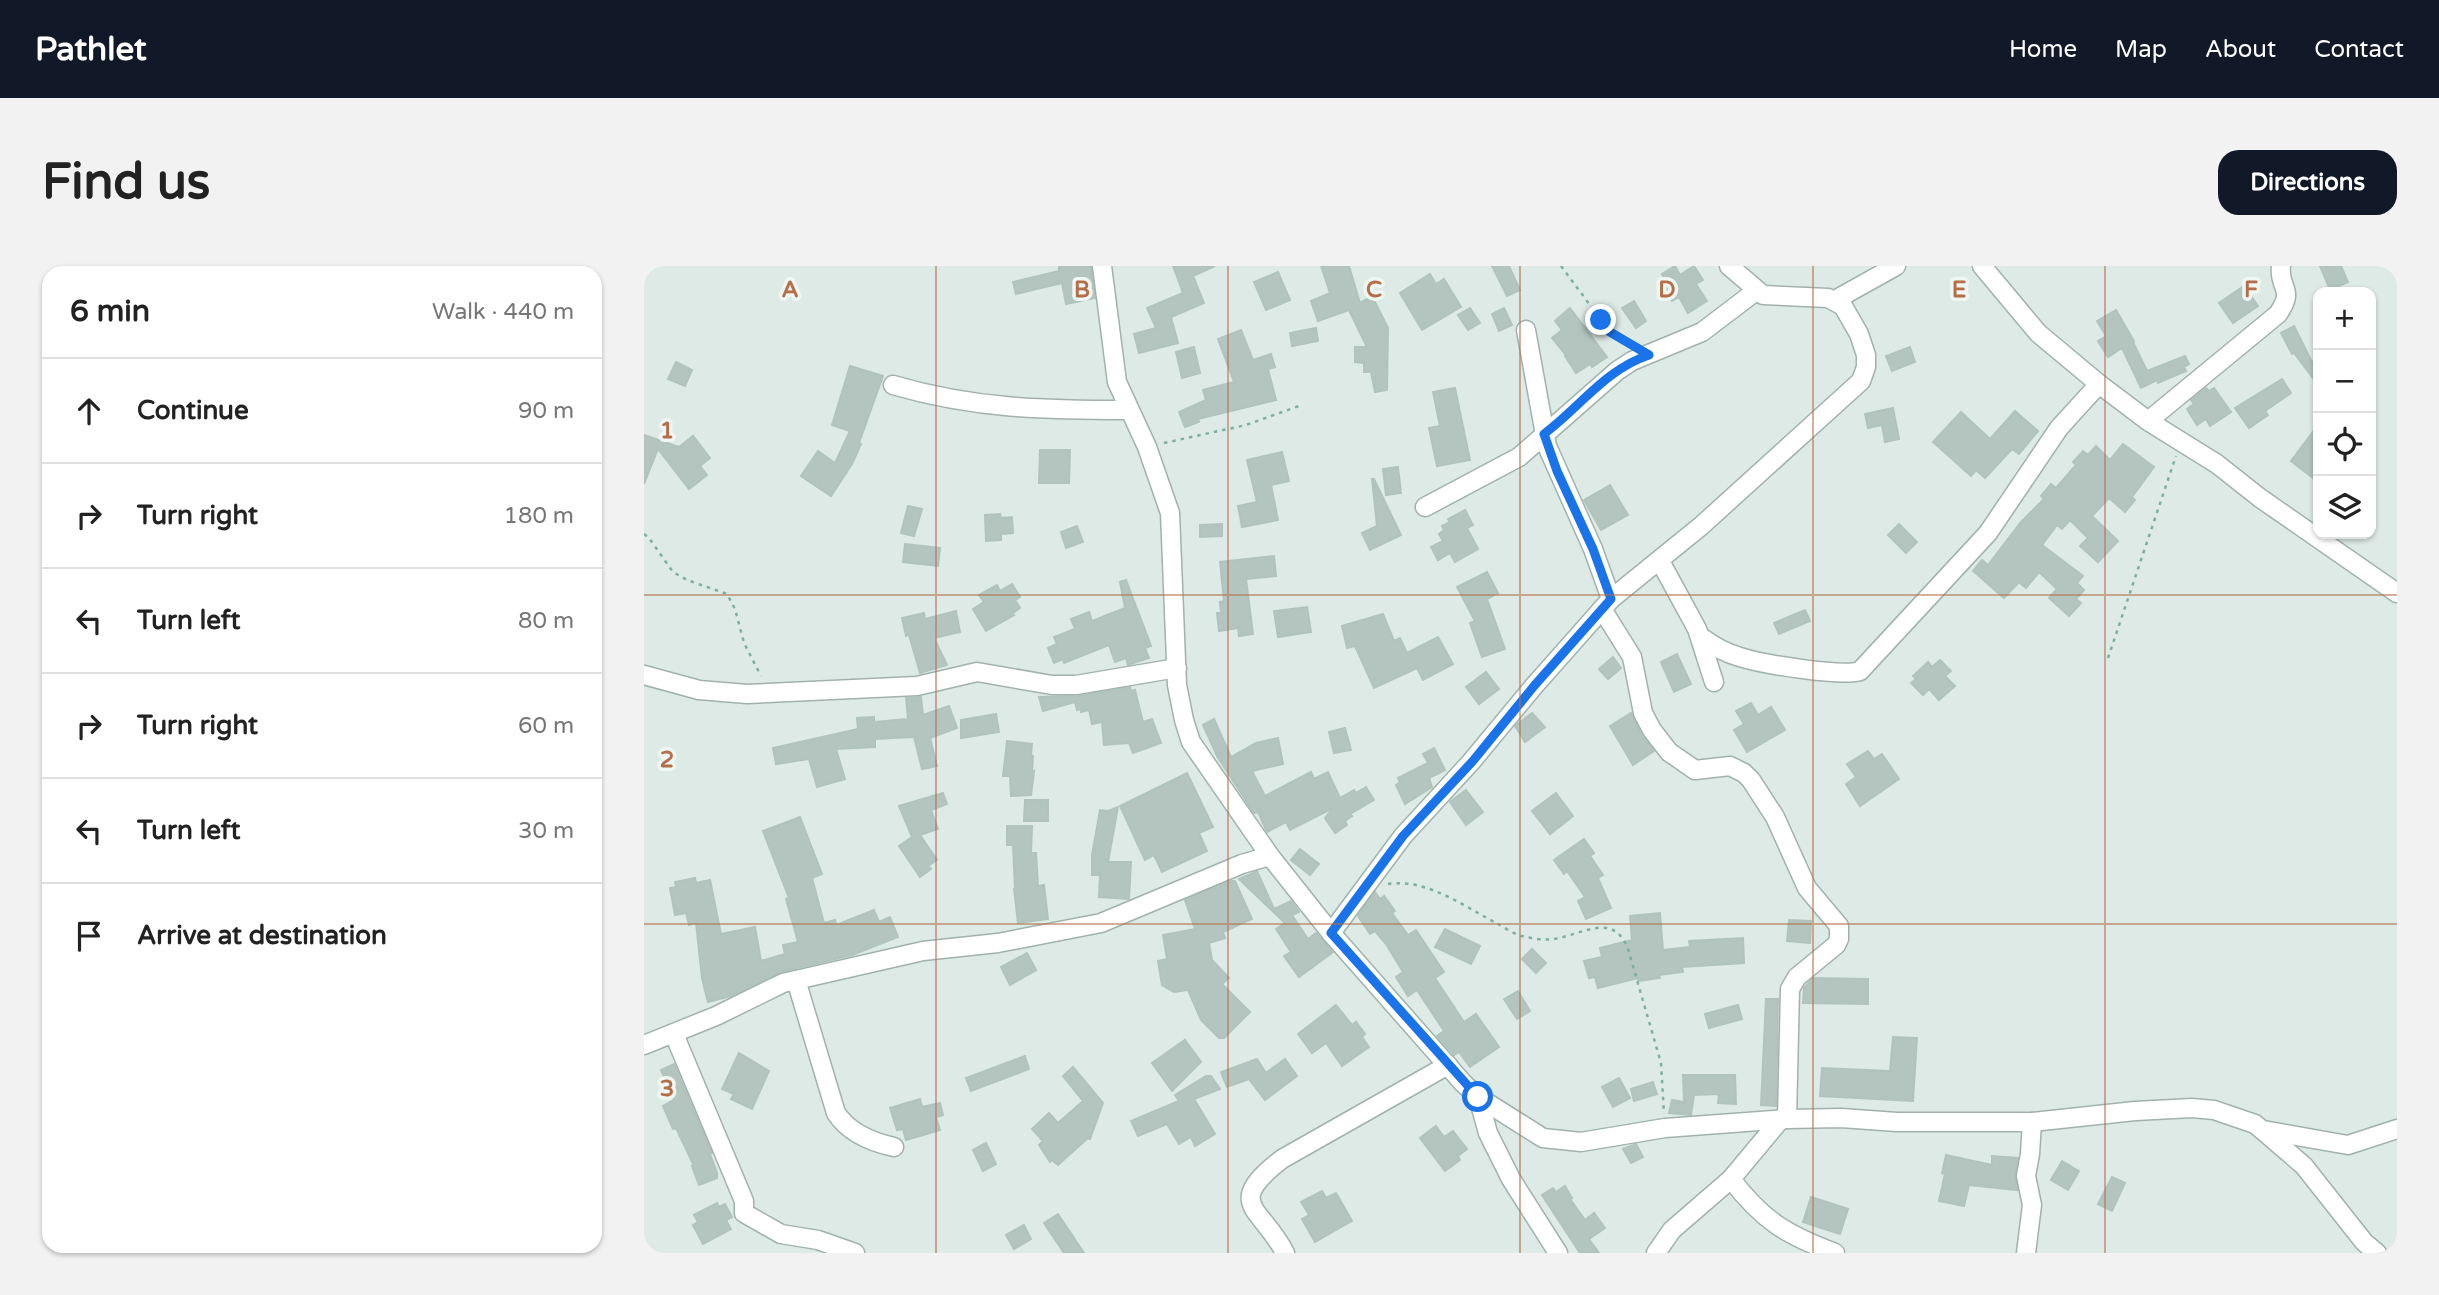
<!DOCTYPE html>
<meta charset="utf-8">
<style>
body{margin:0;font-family:"Varela Round",sans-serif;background:#f2f2f2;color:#222}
.controls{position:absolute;right:21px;top:21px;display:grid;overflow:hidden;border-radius:14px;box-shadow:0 2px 5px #0004}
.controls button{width:63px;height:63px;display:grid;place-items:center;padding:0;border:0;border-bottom:2px solid #e0e0e0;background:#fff;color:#222;font:35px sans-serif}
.stop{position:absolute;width:21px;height:21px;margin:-16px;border:5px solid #1a73e8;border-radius:50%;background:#fff}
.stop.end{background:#1a73e8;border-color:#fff;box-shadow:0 2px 7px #0008}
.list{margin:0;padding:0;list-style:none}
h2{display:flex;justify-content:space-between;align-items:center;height:91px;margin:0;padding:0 28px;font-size:30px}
h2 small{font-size:23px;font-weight:400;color:#767676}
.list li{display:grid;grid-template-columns:46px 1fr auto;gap:21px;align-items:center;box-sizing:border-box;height:105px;padding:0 28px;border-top:2px solid #e0e0e0}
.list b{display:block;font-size:26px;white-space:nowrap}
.list em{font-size:23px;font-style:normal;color:#767676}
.icon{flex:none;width:38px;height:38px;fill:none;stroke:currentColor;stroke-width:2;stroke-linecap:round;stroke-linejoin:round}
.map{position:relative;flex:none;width:1753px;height:987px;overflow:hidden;border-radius:21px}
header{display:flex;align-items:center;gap:42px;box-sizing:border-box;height:98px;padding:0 35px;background:#111827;color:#fff}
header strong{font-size:33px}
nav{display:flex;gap:38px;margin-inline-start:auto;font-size:24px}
.intro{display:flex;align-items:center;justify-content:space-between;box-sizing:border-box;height:168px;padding:0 42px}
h1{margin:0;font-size:49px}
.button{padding:18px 32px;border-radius:21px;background:#111827;color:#fff;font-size:24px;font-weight:700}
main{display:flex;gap:42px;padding:0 42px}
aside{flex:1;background:#fff;border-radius:21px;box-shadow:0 2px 5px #0004}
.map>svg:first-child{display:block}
</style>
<header>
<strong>Pathlet</strong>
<nav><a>Home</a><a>Map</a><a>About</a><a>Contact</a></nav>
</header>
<div class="intro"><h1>Find us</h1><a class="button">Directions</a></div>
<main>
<aside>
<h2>6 min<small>Walk · 440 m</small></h2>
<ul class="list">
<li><svg class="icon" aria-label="ahead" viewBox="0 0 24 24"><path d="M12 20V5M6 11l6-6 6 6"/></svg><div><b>Continue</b></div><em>90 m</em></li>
<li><svg class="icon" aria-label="right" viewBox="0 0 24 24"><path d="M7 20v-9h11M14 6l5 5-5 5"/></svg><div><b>Turn right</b></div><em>180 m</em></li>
<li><svg class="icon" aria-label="left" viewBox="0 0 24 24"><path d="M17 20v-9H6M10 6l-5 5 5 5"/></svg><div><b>Turn left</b></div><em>80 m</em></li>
<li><svg class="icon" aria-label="right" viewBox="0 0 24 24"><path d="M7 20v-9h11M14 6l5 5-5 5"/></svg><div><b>Turn right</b></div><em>60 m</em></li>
<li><svg class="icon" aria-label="left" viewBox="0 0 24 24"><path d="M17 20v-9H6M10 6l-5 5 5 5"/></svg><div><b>Turn left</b></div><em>30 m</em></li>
<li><svg class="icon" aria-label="arrive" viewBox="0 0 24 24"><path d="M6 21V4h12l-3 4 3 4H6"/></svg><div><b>Arrive at destination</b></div></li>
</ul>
</aside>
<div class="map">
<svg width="1753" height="987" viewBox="0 0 1753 987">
<rect width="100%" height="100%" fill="#deeae5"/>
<g fill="#b3c5be" stroke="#b0c4bd" stroke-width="2">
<path d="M421 0H447L451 32 422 38 418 17 372 28 369 16 415 5V1Z"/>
<path d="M529 0H571L549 10 560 37 527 51 534 77 495 87 490 68 512 62 503 42 539 27Z"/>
<path d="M677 0H705L716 37 728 30 744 62 743 124 731 126 727 106H720V97L711 96V81H723L705 44 674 55 667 35 686 27Z"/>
<path d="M848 0H865L876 24 863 30Z"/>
<path d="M1031 0 1036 9 1050 0 1059 14 1052 18 1063 35 1044 47 1035 31 1028 35 1019 21 1023 18 1018 8Z"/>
<path d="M1676 0H1697L1704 16 1686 24Z"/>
<path d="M634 6 646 34 622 44 610 16Z"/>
<path d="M786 8 792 18 800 13 817 41 778 64 756 27Z"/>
<path d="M1600 20 1614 40 1589 57 1575 37Z"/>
<path d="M990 35 1002 55 992 62 978 42Z"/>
<path d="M826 42 836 57 824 64 814 49Z"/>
<path d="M860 42 868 59 855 65 848 48Z"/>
<path d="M926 42 963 91 948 101 946 98 932 107 921 90 922 89 908 72 918 64 911 55Z"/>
<path d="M1472 44 1490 75 1489 76 1503 105 1541 90 1545 98 1540 101 1542 105 1514 117 1513 114 1497 122 1478 82 1464 91 1454 75 1462 70 1453 55Z"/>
<path d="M1650 60 1674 108 1669 112 1650 87 1648 88 1637 67Z"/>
<path d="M672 62 674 75 648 80 646 67Z"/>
<path d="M597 64 609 94 627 88 631 101 624 103 632 134 554 153 555 156 541 161 535 146 562 134 559 124 590 116 574 73Z"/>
<path d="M550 81 556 107 538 112 532 86Z"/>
<path d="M1266 81 1271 96 1248 105 1242 90Z"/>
<path d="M32 96 48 104 41 120 24 113Z"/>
<path d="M206 100 239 110 215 177 217 178 208 198 187 230 157 210 174 185 191 197 206 165 188 159Z"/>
<path d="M1638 113 1647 127 1621 145 1624 149 1605 162 1591 142Z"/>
<path d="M811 122 826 194 793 200 785 162 796 160 789 126Z"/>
<path d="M1562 122 1565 125 1570 122 1587 146 1566 160 1562 153 1553 159 1543 143 1550 138 1547 134Z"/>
<path d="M1249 142 1255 173 1241 176 1238 159 1224 162 1221 148Z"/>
<path d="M1371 145 1394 165 1375 188 1368 183 1341 212 1332 204 1327 210 1289 176 1317 146 1346 173Z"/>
<path d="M1674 159V216L1647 195Z"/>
<path d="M0 169 35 181 49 170 66 192 56 200 63 209 45 223 14 183 0 218Z"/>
<path d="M1479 178 1510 201 1488 231 1491 234 1481 246 1465 232 1448 250 1474 275 1454 296 1436 280 1444 272 1426 254 1418 263 1413 259 1398 279 1439 310 1433 317 1440 324 1432 333 1437 337 1425 350 1405 332 1413 323 1395 306 1382 322 1375 316 1360 332 1329 305 1338 294 1344 299 1377 256 1400 233 1397 230 1407 218 1412 222 1432 199 1429 196 1439 185 1444 189 1452 180 1466 194Z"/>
<path d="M396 184H426L425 217H395Z"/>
<path d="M638 186 645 215 627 219 634 254 598 261 594 240 613 236 603 194Z"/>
<path d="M754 201 757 227 742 229 739 203Z"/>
<path d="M728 213H730L757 269 726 284 718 267 733 260Z"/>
<path d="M966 219 984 249 957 264 940 234Z"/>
<path d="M264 240 278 243 270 270 257 267Z"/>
<path d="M821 244 829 259 823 262 834 283 811 296 806 287 794 294 787 281 799 275 795 268 800 264 798 260 806 256 804 253Z"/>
<path d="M356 248 357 252 368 251 369 267 357 268V274L342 275 341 249Z"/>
<path d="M578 258V270L556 271V259Z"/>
<path d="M1255 258 1273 276 1262 287 1244 269Z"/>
<path d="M433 260 439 276 422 282 417 266Z"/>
<path d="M261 278 296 282 294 300 259 296Z"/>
<path d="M630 290 632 310 602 313 609 368 595 370 594 362 575 365 573 347H577L576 336 580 335 576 296Z"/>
<path d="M843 306 854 327 843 333 861 383 838 391 826 357 831 355 813 321Z"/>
<path d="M482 314 503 369 507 380 501 382 505 392 484 399 482 392 471 396 465 379 420 397 419 393 410 397 404 382 413 378 410 371 431 363 427 353 445 346 448 355 481 342 476 316Z"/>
<path d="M368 318 376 331 371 334 376 342 369 347 370 349 342 365 329 343 340 336 335 329 353 319 356 325Z"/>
<path d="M663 341 667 366 634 371 630 345Z"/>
<path d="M1161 344 1166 355 1135 368 1130 357Z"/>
<path d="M312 345 316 366 290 372 303 399 276 407 265 369 262 370 258 352 280 347 281 353Z"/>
<path d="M739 348 750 375 756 372 763 387 794 371 809 398 779 414 773 402 730 422 711 380 703 382 698 360Z"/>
<path d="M1033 388 1047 418 1030 426 1017 396Z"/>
<path d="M969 391 977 402 964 413 955 403Z"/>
<path d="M1296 394 1307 405 1301 410 1311 420 1295 434 1285 423 1279 429 1267 417 1272 413 1269 410 1284 396 1288 401Z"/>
<path d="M842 406 855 423 835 438 822 421Z"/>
<path d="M486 421 487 425 491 424 499 456 508 453 517 477 489 487 485 477 460 479 458 456 448 458 445 444 437 446V443L433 444 431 436 399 445 395 431 434 430Z"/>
<path d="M277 431 279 449 305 440 313 462 286 472 293 500 278 503 270 471 231 473V481L192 483 201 513 173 521 165 493 132 498 129 482 214 463 213 452 230 451V456L264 453 262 432Z"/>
<path d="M1107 437 1114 449 1127 441 1141 464 1103 486 1090 464 1100 458 1092 445Z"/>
<path d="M888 447 901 461 881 476 871 460Z"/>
<path d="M987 447 998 470 1010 485 989 499 966 460Z"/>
<path d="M352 448 355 466 317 472V454Z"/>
<path d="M570 453 587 491 612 477 634 472 639 498 608 505 621 530 667 506 670 513 684 506 696 532 710 524 712 527 722 521 730 534 706 548 708 550 701 555 703 559 691 567 681 552 689 542 646 564 642 556 623 566 614 546 610 547 573 490 559 459Z"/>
<path d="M701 462 707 484 690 487 685 466Z"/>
<path d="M363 475 388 478 387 489 389 490 388 506 390 505 387 529 367 530 366 510H359Z"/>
<path d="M790 482 801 504 785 512 788 521 761 538 752 519 756 516 754 512 784 497 779 488Z"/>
<path d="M1224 485 1230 493 1238 488 1255 513 1216 540 1202 518 1212 511 1203 498Z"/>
<path d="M543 507 569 561 555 567 563 585 518 606 510 589 501 594 476 540Z"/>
<path d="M822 524 839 546 822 559 806 536Z"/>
<path d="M299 527 303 538 287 544 294 563 276 569 293 594 284 600 287 603 276 611 255 580 268 571 255 540Z"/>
<path d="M912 527 929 550 906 568 888 545Z"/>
<path d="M381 534H404V555H380Z"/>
<path d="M474 541 464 596H487L485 633 455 631 456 609H448V589L456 544 464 545Z"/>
<path d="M156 551 178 608 168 612 180 657 191 654 192 659 230 644 235 656 246 651 254 671 208 689 136 706 87 730 64 736 58 712 52 657 45 659 42 647 31 649 26 622 32 621 31 616 51 612 52 617 66 614 77 668 111 661 117 695 141 688 139 679 154 676 142 633 145 632 119 565Z"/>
<path d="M363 560H388L387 587H392L394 620 400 619 404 653 374 657 370 623H371L369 579H363Z"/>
<path d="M940 573 950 587 946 590 959 609 954 612 967 642 942 653 934 635 941 631 923 605 920 608 910 594Z"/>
<path d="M656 583 675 598 666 609 647 594Z"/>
<path d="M613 605 630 643 647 635 655 646 648 649 664 673 672 667 689 686 655 711 640 690 647 686 632 663 641 657 595 613Z"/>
<path d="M587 615H591L608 653 579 666 581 672 565 677 568 694 585 712 578 718 606 746 580 772H575L557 754 544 724 530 726 518 719 514 695 523 693 519 669 551 663 541 634Z"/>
<path d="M731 626 736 633 740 630 751 645 748 647 764 669 772 664 800 706 791 712 820 756 832 748 855 781 826 801 815 786 810 789 793 770 800 765 773 724 764 730 752 711 759 706 742 678 731 665 726 668 714 650Z"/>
<path d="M1016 647 1019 684 1046 681 1045 675 1099 672 1100 697 1038 701 1039 706 1015 709 1016 712 994 715V712L954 722 951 711 945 712 940 695 958 691 956 682 988 674 986 650Z"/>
<path d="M1145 654 1167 655 1166 677 1143 675Z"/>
<path d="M801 663 836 680 827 698 791 681Z"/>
<path d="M888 683 902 697 892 707 878 693Z"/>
<path d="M383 687 392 704 366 719 357 701Z"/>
<path d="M1169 712 1224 713V738L1159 737 1160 722Z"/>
<path d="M874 725 886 745 873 753 860 733Z"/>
<path d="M1122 733H1134L1132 840 1117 839Z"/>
<path d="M692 739 708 759 712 756 721 768 718 771 725 781 698 800 682 777 668 787 654 768Z"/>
<path d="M1094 739 1098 753 1065 762 1061 748Z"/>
<path d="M1249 771 1273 772 1269 835 1176 830 1178 802 1246 805Z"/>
<path d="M541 774 557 796 528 825 508 797Z"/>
<path d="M95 787 125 805 108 843 87 833 90 828 78 823Z"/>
<path d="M381 790 385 803 327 825 322 812Z"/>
<path d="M613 793 622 807 641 793 653 810 621 834 605 813 583 821 577 806Z"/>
<path d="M30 798 68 887 66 888 73 907V912L55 919 48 900H50L32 862 29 863 19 840 30 834 17 804Z"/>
<path d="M429 801 459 837 446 873 444 872 414 899 408 894 406 896 395 879 399 875 388 863 405 847 414 857 439 835 419 810Z"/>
<path d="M1039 809H1091L1092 838 1074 837 1075 828 1050 829 1047 849 1025 847 1028 834 1040 836Z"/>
<path d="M562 810H567L576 823 550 833 571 868 551 880 547 871 535 878 523 858 494 870 487 855 535 835 531 829Z"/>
<path d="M975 812 986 832 969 841 958 821Z"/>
<path d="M1009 816 1013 828 990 835 987 823Z"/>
<path d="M276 833 278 841 296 837 299 849 292 851 296 864 262 874 259 863 253 864 246 842Z"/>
<path d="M792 860 800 871 809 865 823 883 814 890 816 894 801 905 776 872Z"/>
<path d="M342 877 352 898 339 905 329 884Z"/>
<path d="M992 878 999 891 987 897 979 883Z"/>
<path d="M1302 889 1348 899V890L1374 892 1371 908 1373 924 1325 919 1320 940 1295 935 1301 908 1298 907Z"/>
<path d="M1418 895 1435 905 1424 924 1407 914Z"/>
<path d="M1468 911 1481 917 1468 945 1454 938Z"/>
<path d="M921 920 928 932 926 933 941 954 950 947 961 962 945 973 955 987H936L898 929 909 922 912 926Z"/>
<path d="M678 925 682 932 692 927 708 955 671 976 658 953 665 949 657 936Z"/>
<path d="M1167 931 1204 943 1196 968 1159 956Z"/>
<path d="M73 937 75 941 81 938 88 951 82 954 87 963 59 978 49 959 54 956 50 949Z"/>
<path d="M414 948 440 987H420L400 957Z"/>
<path d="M380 959 387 973 370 983 362 969Z"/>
</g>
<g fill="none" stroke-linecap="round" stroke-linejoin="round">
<g stroke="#a1b2ac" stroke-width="21">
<g id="minor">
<path d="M458 0 473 116 503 181 526 247 533 419 540 454 547 476 626 590 687 667 819 817 834 831 899 872 937 876 1021 862 1143 853 1197 852 1253 856H1388L1491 845 1548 842 1570 844 1611 858 1624 869 1660 900 1720 976 1733 987"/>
<path d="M1338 0 1394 67 1455 118 1504 155 1573 198 1616 232 1753 327"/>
<path d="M1191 34 1252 0"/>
<path d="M882 64 903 180 949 283 967 333"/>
<path d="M249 119C331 143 401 144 485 144"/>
<path d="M1504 155 1634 48C1652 22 1634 23 1637 0"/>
<path d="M781 241 875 191 973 105 988 95 1058 66 1112 25"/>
<path d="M1016 295 1053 363 1070 416"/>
<path d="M958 343 988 391 999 447 1008 464 1025 486 1051 504 1086 500 1100 507 1107 514 1131 551 1163 622 1195 660V673L1192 679 1153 711 1146 723 1143 853"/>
<path d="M1057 371C1069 380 1081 387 1096 391 1117 398 1198 411 1216 405L1344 267 1415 162 1455 118"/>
<path d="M0 409 55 424 103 428 273 420 333 406 408 419H432L533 402"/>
<path d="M687 667 759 570 827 496 890 420 967 333 1057 260 1217 115 1222 101V89L1215 68 1199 40 1184 32 1119 29 1085 0"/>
<path d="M152 714 192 847C205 867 227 876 250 881"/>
<path d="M30 768 100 935V947L137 968 174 974 211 987"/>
<path d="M0 779 72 750 139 717 279 685 354 677 457 657 598 598 626 590"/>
<path d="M834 831 844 867 867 913 914 987"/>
<path d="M1619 864 1704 879 1753 863"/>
<path d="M1087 913C1119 955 1143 969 1191 987"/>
<path d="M641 987C617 940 579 939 638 893L804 799"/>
<path d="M1012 987 1028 964 1087 913 1137 853"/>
<path d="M1382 987 1388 939 1382 910 1386 888 1388 856"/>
</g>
</g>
<g stroke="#7dafa2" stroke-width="2.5" stroke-dasharray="3.5 5" stroke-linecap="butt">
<path d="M917 0 966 66 987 79"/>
<path d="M520 177 602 159 655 140"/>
<path d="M0 268 5 272 29 306 43 314 83 328 91 343 100 377 117 410"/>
<path d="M1464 392 1532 190"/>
<path d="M744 618C783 612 821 641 854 658 861 662 870 668 878 670 889 673 904 675 915 672 943 666 970 647 984 683L1017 797 1020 848"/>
</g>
<use href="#minor" stroke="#fff" stroke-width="18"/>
</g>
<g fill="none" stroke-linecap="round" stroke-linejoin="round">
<path stroke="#1a73e8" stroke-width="9" d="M834 831 687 667 759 570 828 496 890 420 967 333 949 283 913 205 900 168C935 142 962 103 1005 89L966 66 957 54"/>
</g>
<path fill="none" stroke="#b56e48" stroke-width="2" stroke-opacity="0.55" d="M292 0V987M584 0V987M876 0V987M1169 0V987M1461 0V987M0 329H1753M0 658H1753"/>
<g font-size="23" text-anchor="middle" font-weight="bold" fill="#b56e48" stroke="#eef7f3" stroke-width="7" stroke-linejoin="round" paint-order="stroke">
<text x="146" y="31">A</text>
<text x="438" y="31">B</text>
<text x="730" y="31">C</text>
<text x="1023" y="31">D</text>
<text x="1315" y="31">E</text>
<text x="1607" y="31">F</text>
<text x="23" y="172">1</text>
<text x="23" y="501">2</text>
<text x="23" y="830">3</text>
</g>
</svg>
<div class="controls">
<button>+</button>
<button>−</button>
<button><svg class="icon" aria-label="locate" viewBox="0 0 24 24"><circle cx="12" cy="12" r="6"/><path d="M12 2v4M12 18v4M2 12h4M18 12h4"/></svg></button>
<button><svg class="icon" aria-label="layers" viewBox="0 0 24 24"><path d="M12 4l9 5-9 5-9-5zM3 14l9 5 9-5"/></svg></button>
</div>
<div class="stop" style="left:834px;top:831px"></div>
<div class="stop end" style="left:957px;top:54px"></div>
</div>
</main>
